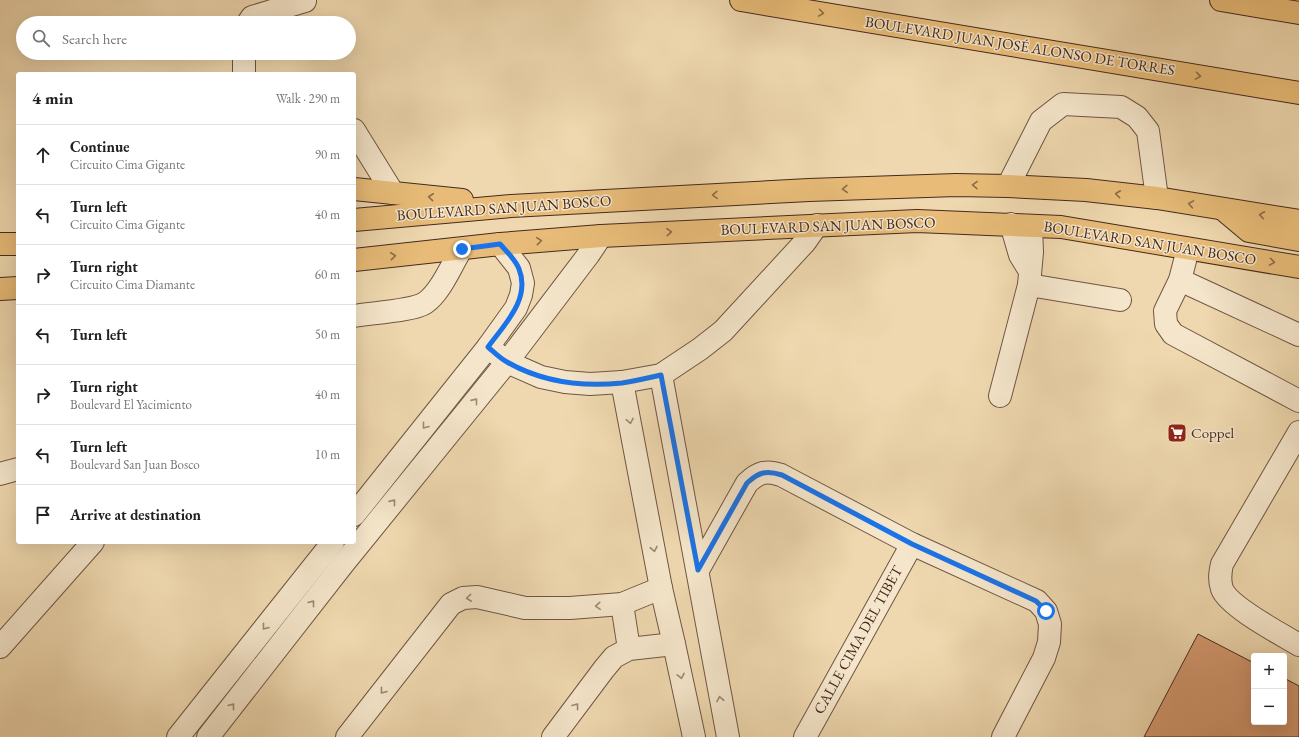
<!DOCTYPE html>
<meta charset="utf-8">
<style>
body{margin:0;font-family:"EB Garamond",serif;background:#f6f6f6;color:#202124}
.controls{position:absolute;right:12px;bottom:12px;display:grid;overflow:hidden;border-radius:4px;box-shadow:0 4px 16px #0002}
.controls button{width:36px;height:36px;display:grid;place-items:center;padding:0;border:0;border-bottom:1px solid #e0e0e0;background:#fff;color:#202124;font:20px sans-serif}
.stop{position:absolute;width:12px;height:12px;margin:-9px;border:3px solid #1a73e8;border-radius:50%;background:#fff}
.stop.end{background:#1a73e8;border-color:#fff;box-shadow:0 1px 4px #0008}
.list{margin:0;padding:0;list-style:none}
h2{display:flex;justify-content:space-between;align-items:center;height:52px;margin:0;padding:0 16px;font-size:17px}
h2 small{font-size:13px;font-weight:400;color:#757577}
.list li{display:grid;grid-template-columns:26px 1fr auto;gap:12px;align-items:center;box-sizing:border-box;height:60px;padding:0 16px;border-top:1px solid #e0e0e0}
.list b{display:block;font-size:15px;white-space:nowrap}
.list p{margin:0;font-size:13px;white-space:nowrap;color:#757577}
.list em{font-size:13px;font-style:normal;color:#757577}
.icon{flex:none;width:22px;height:22px;fill:none;stroke:currentColor;stroke-width:2;stroke-linecap:round;stroke-linejoin:round}
.map{position:relative;flex:none;width:1299px;height:737px;overflow:hidden}
.search{position:absolute;background:#fff;box-shadow:0 4px 16px #0002;left:16px;top:16px;width:340px;height:44px;display:flex;align-items:center;gap:10px;box-sizing:border-box;padding:0 14px;border-radius:22px;color:#757577;font-size:15px}
.panel{position:absolute;background:#fff;box-shadow:0 4px 16px #0002;left:16px;top:72px;width:340px;height:472px;border-radius:4px}
.map>svg:first-child{display:block}
</style>
<div class="map">
<svg width="1299" height="737" viewBox="0 0 1299 737">
<rect width="100%" height="100%" fill="#efd8af"/>
<filter id="stains"><feTurbulence type="fractalNoise" baseFrequency=".005" numOctaves="4"/><feColorMatrix values="0 0 0 0 .2 0 0 0 0 .09 0 0 0 0 .02 0 0 0 .5 -.17"/></filter>
<radialGradient id="worn" r=".72"><stop offset=".6" stop-color="#630" stop-opacity="0"/><stop offset="1" stop-color="#630" stop-opacity=".3"/></radialGradient>
<path fill="#d69a72" stroke="#442a1f" d="M1198 634 1254 663V722H1284V678L1299 686V737H1144Z"/>
<g fill="none" stroke-linecap="round" stroke-linejoin="round">
<g stroke="#6f5643" stroke-width="24">
<g id="minor">
<path d="M248 23 252 17 305 1"/>
<path d="M244 74V53"/>
<path d="M354 130 393 193"/>
<path d="M1008 186 1041 121 1063 104 1121 107 1137 117 1148 131 1157 198"/>
<path d="M1011 224 1020 255 1028 268"/>
<path d="M1188 249 1180 280 1165 311 1166 324 1173 334 1299 401"/>
<path d="M1180 280 1299 335"/>
<path d="M1029 285 1120 300"/>
<path d="M354 316C370 313 413 311 425 303 440 293 452 265 461 249"/>
<path d="M488 347 507 362 541 377 565 382 590 384 622 382 661 375 700 349 723 331 805 242 817 225"/>
<path d="M661 375 728 737"/>
<path d="M622 382 661 588 674 644 694 737"/>
<path d="M1000 396 1029 285 1032 252 1031 226"/>
<path d="M1299 432 1222 564C1220 573 1219 580 1222 589 1229 607 1281 634 1299 645"/>
<path d="M0 474 18 469"/>
<path d="M354 515 488 347 516 308 521 295 523 283 519 268 500 244"/>
<path d="M698 570 747 483C759 472 766 470 781 475L912 544 1037 601 1046 611 1050 624 1049 642 1044 658 1003 737"/>
<path d="M622 604 629 649"/>
<path d="M0 647 93 542"/>
<path d="M178 737 333 542"/>
<path d="M208 737 343 564 507 362 589 254 601 236"/>
<path d="M347 737 451 604 463 598 477 597 525 608H570L622 604 661 588"/>
<path d="M553 737 604 669 614 657 629 649 674 644"/>
<path d="M805 737 912 544"/>
</g>
</g>
<g stroke="#442a1f" stroke-width="24">
<g id="major">
<path d="M741 0 1299 93"/>
<path d="M1221 0 1299 13"/>
<path d="M354 189 462 200"/>
<path d="M1224 210 1249 231 1299 240"/>
<path d="M354 220 511 206 809 190 956 185 1008 186 1086 190 1157 198 1299 221"/>
<path d="M0 244H18"/>
<path d="M354 260 500 244 601 236 917 221 1061 227 1299 267"/>
<path d="M0 289 18 288"/>
</g>
</g>
<use href="#minor" stroke="#f5e6cb" stroke-width="22"/>
<use href="#major" stroke="#e8bc78" stroke-width="22"/>
</g>
<defs><path id="oneway-chevron" d="M-2-3.5L2.5 0L-2 3.5" fill="none" stroke-width="1.6" stroke-linecap="round" stroke-linejoin="round"/></defs>
<g stroke="#8e6c47">
<use href="#oneway-chevron" transform="translate(821 13) rotate(9)"/>
<use href="#oneway-chevron" transform="translate(1198 76) rotate(9)"/>
<use href="#oneway-chevron" transform="translate(975 185) rotate(-179)"/>
<use href="#oneway-chevron" transform="translate(845 189) rotate(178)"/>
<use href="#oneway-chevron" transform="translate(1118 194) rotate(-174)"/>
<use href="#oneway-chevron" transform="translate(715 195) rotate(177)"/>
<use href="#oneway-chevron" transform="translate(431 197) rotate(-174)"/>
<use href="#oneway-chevron" transform="translate(1191 204) rotate(-170)"/>
<use href="#oneway-chevron" transform="translate(1262 215) rotate(-172)"/>
<use href="#oneway-chevron" transform="translate(669 232) rotate(-3)"/>
<use href="#oneway-chevron" transform="translate(539 241) rotate(-5)"/>
<use href="#oneway-chevron" transform="translate(393 256) rotate(-6)"/>
<use href="#oneway-chevron" transform="translate(1272 262) rotate(9)"/>
</g>
<g stroke="#9c8875">
<use href="#oneway-chevron" transform="translate(475 401) rotate(-51)"/>
<use href="#oneway-chevron" transform="translate(630 421) rotate(79)"/>
<use href="#oneway-chevron" transform="translate(425 426) rotate(128)"/>
<use href="#oneway-chevron" transform="translate(393 502) rotate(-51)"/>
<use href="#oneway-chevron" transform="translate(654 549) rotate(79)"/>
<use href="#oneway-chevron" transform="translate(469 598) rotate(174)"/>
<use href="#oneway-chevron" transform="translate(312 603) rotate(-52)"/>
<use href="#oneway-chevron" transform="translate(598 606) rotate(176)"/>
<use href="#oneway-chevron" transform="translate(265 627) rotate(128)"/>
<use href="#oneway-chevron" transform="translate(681 676) rotate(78)"/>
<use href="#oneway-chevron" transform="translate(383 691) rotate(128)"/>
<use href="#oneway-chevron" transform="translate(720 699) rotate(-101)"/>
<use href="#oneway-chevron" transform="translate(232 706) rotate(-52)"/>
<use href="#oneway-chevron" transform="translate(576 706) rotate(-53)"/>
</g>
<g fill="none" stroke-linecap="round" stroke-linejoin="round">
<path stroke="#1a73e8" stroke-width="5" d="M462 249 500 244C506 251 516 260 519 269 531 299 504 325 488 347 494 352 500 358 507 362 542 382 583 387 622 383 635 381 648 378 661 375L698 570 747 483C759 472 766 470 782 475L912 544 1036 601 1046 611"/>
</g>
<defs>
<g id="supermarket-square" transform="scale(1)"><rect x="-9" y="-9" width="18" height="18" rx="4" fill="#8f2418" stroke="#f5e6cb"/><path d="M-6-5.5h2.5l.6 2H6L4.5 2H-2.5L-4.4-4H-6ZM-1.5 3.2a1.3 1.3 0 1 0 .1 0ZM3 3.2a1.3 1.3 0 1 0 .1 0Z" fill="#fff"/></g>
</defs>
<g fill-rule="evenodd">
<use href="#supermarket-square" x="1177" y="433"/>
</g>
<g text-anchor="middle" stroke-width="3" stroke-linejoin="round" paint-order="stroke">
<g font-size="15" fill="#442a1f" stroke="#f5e6cb">
<text transform="translate(1020 46) rotate(9)" y="5">BOULEVARD JUAN JOSÉ ALONSO DE TORRES</text>
<text transform="translate(504 208) rotate(-4)" y="5">BOULEVARD SAN JUAN BOSCO</text>
<text transform="translate(828 226) rotate(-2)" y="5">BOULEVARD SAN JUAN BOSCO</text>
<text transform="translate(1150 243) rotate(9)" y="5">BOULEVARD SAN JUAN BOSCO</text>
<text transform="translate(858 640) rotate(-61)" y="5">CALLE CIMA DEL TIBET</text>
</g>
<g font-size="15" fill="#442a1f" stroke="#f5e6cb" text-anchor="start">
<text x="1191" y="438">Coppel</text>
</g>
</g>
<rect width="100%" height="100%" filter="url(#stains)"/>
<rect width="100%" height="100%" fill="url(#worn)"/>
</svg>
<div class="controls">
<button>+</button>
<button>−</button>
</div>
<div class="stop" style="left:1046px;top:611px"></div>
<div class="stop end" style="left:462px;top:249px"></div>
<div class="search"><svg class="icon" aria-label="search" viewBox="0 0 24 24"><circle cx="10" cy="10" r="6"/><path d="M15 15l6 6"/></svg>Search here</div>
<section class="panel">
<h2>4 min<small>Walk · 290 m</small></h2>
<ul class="list">
<li><svg class="icon" aria-label="ahead" viewBox="0 0 24 24"><path d="M12 20V5M6 11l6-6 6 6"/></svg><div><b>Continue</b><p>Circuito Cima Gigante</p></div><em>90 m</em></li>
<li><svg class="icon" aria-label="left" viewBox="0 0 24 24"><path d="M17 20v-9H6M10 6l-5 5 5 5"/></svg><div><b>Turn left</b><p>Circuito Cima Gigante</p></div><em>40 m</em></li>
<li><svg class="icon" aria-label="right" viewBox="0 0 24 24"><path d="M7 20v-9h11M14 6l5 5-5 5"/></svg><div><b>Turn right</b><p>Circuito Cima Diamante</p></div><em>60 m</em></li>
<li><svg class="icon" aria-label="left" viewBox="0 0 24 24"><path d="M17 20v-9H6M10 6l-5 5 5 5"/></svg><div><b>Turn left</b></div><em>50 m</em></li>
<li><svg class="icon" aria-label="right" viewBox="0 0 24 24"><path d="M7 20v-9h11M14 6l5 5-5 5"/></svg><div><b>Turn right</b><p>Boulevard El Yacimiento</p></div><em>40 m</em></li>
<li><svg class="icon" aria-label="left" viewBox="0 0 24 24"><path d="M17 20v-9H6M10 6l-5 5 5 5"/></svg><div><b>Turn left</b><p>Boulevard San Juan Bosco</p></div><em>10 m</em></li>
<li><svg class="icon" aria-label="arrive" viewBox="0 0 24 24"><path d="M6 21V4h12l-3 4 3 4H6"/></svg><div><b>Arrive at destination</b></div></li>
</ul>
</section>
</div>
